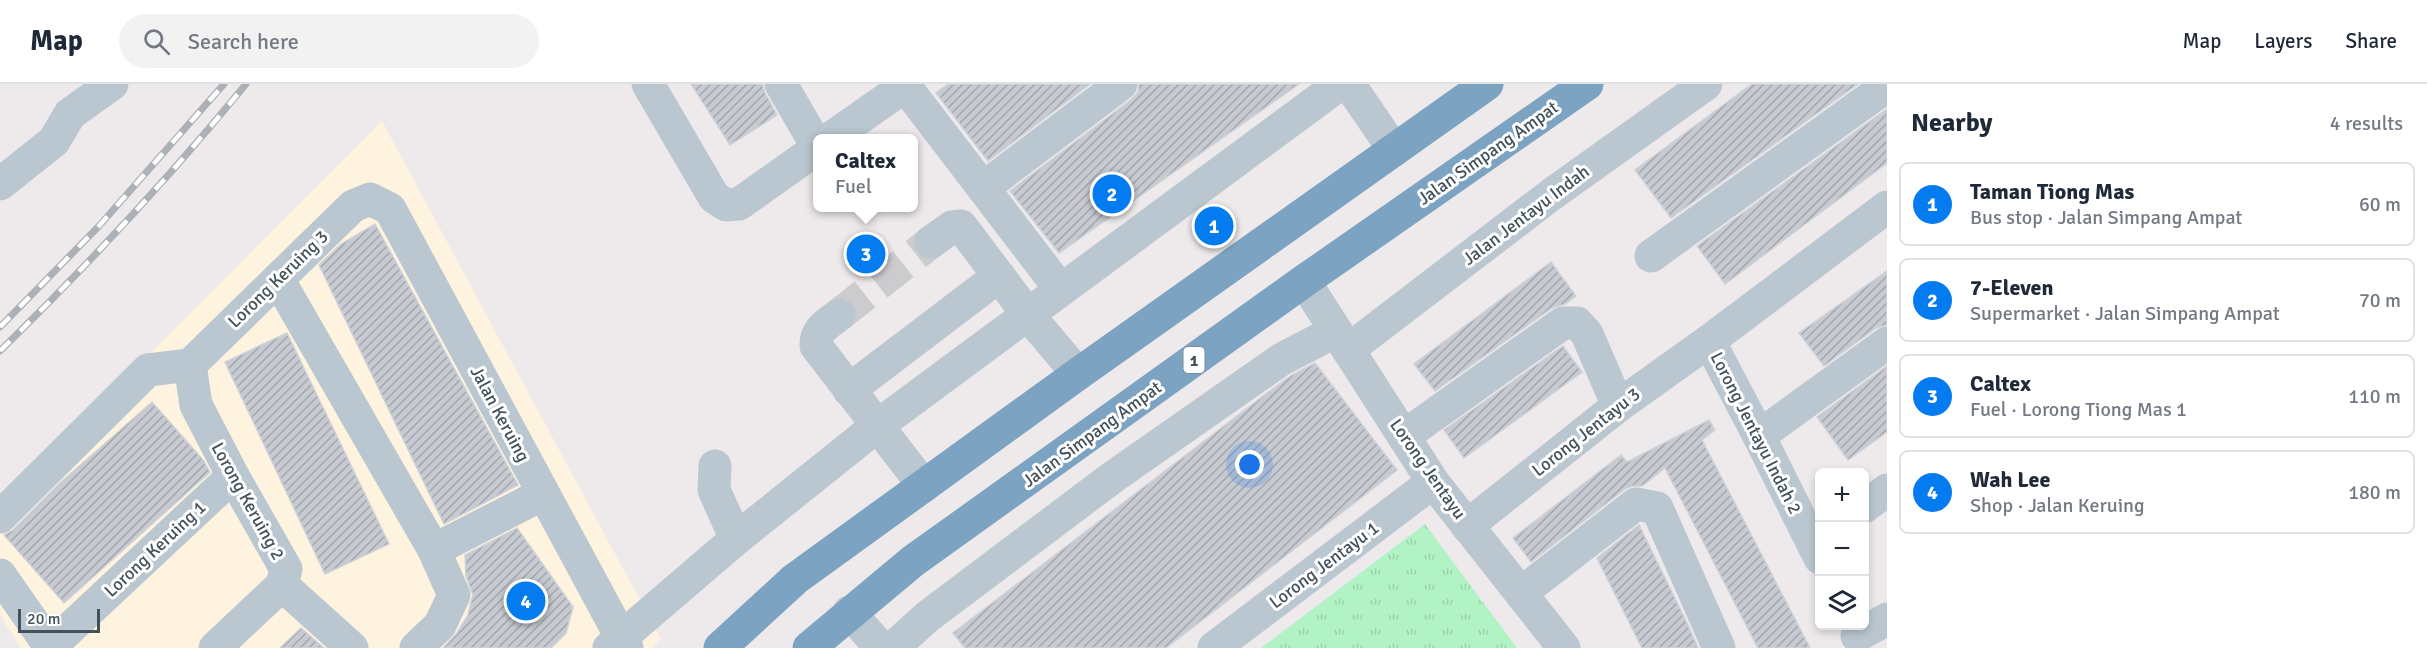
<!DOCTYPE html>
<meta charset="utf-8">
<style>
body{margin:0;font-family:Signika,sans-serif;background:#f2f2f3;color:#1f2937}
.controls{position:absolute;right:18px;bottom:18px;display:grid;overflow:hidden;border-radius:9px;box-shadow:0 3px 9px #0003}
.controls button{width:54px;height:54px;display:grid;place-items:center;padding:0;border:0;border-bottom:2px solid #e0e1e3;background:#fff;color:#1f2937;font:30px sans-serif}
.scale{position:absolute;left:18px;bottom:15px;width:82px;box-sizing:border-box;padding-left:6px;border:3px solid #42515a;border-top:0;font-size:16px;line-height:21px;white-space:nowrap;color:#42515a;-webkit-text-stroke:4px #fff;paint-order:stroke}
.you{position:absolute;left:1250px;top:381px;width:21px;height:21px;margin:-15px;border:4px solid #fff;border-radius:50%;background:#1a73e8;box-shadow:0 0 0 9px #1a73e833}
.badge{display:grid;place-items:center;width:39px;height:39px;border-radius:50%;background:#047cef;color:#fff;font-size:20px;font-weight:700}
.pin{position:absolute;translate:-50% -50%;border:3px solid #fff;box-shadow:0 2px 6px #0006}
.popup{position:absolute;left:813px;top:50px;width:105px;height:78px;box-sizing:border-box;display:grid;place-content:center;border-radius:9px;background:#fff;filter:drop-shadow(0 2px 4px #0005);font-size:20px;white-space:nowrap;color:#747a83}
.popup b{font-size:22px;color:#1f2937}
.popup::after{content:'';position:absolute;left:50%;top:100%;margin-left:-12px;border:12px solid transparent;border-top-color:#fff}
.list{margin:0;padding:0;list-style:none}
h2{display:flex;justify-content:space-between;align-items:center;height:78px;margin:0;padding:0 24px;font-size:26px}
h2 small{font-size:20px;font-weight:400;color:#747a83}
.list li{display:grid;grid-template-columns:39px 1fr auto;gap:18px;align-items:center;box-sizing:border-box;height:84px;margin:0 12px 12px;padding:0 12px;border:2px solid #e0e1e3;border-radius:9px}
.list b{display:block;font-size:22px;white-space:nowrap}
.list p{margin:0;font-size:20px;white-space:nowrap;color:#747a83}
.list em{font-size:20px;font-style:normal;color:#747a83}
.icon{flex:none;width:33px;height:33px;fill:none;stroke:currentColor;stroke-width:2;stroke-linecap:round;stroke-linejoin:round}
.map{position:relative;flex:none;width:1887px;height:564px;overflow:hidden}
header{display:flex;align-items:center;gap:36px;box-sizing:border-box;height:84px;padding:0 30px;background:#fff;border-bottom:2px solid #e0e1e3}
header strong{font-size:28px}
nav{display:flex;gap:33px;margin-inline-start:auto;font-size:21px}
.search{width:420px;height:54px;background:#f2f2f3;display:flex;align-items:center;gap:15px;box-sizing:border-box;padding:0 21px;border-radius:33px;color:#747a83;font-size:22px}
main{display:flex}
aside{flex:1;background:#fff}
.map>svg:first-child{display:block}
</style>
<header>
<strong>Map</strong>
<div class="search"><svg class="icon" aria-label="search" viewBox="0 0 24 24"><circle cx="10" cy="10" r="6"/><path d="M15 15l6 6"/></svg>Search here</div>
<nav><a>Map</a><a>Layers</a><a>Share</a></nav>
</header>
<main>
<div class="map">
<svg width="1887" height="564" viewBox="0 0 1887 564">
<defs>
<pattern id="park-tufts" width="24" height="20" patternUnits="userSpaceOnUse" patternTransform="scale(1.5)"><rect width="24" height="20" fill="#b2f3c6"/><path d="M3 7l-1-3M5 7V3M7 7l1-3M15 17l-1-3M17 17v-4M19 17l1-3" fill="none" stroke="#9ad2ac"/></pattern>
<pattern id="building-hatch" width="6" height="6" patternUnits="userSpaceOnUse" patternTransform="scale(1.5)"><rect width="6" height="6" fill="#c7cbd1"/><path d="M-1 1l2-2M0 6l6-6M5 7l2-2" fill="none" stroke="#a3a7ad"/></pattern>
</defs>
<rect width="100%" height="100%" fill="#eeeaeb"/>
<path fill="#fef3df" d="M382 37 661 555 652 564H21L0 531V420Z"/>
<path fill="url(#park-tufts)" d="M1425 440 1517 564H1261Z"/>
<g fill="url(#building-hatch)" stroke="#ced2d8" stroke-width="1.5">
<path d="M691 0H762L765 9 777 31 730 61Z"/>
<path d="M948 0H1090L988 77 936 9Z"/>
<path d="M1139 0H1299L1059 169 1010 107 1132 15 1138 8Z"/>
<path d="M1752 0H1858L1671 134 1635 86Z"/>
<path d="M1887 25V79L1725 200 1697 162Z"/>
<path d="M375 140 518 401 444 440 319 181 341 160Z"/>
<path d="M1551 178 1576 212 1565 220 1552 224 1435 307 1414 280Z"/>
<path d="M1887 187V241L1876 244 1824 282 1799 249Z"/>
<path d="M287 249 389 460 325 490 225 278Z"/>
<path d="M1563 262 1582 288 1464 374 1444 346Z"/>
<path d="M1315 279 1397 386 1166 564H965L953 549 1267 309 1292 291Z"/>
<path d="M1887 282V348L1848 376 1817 333Z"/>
<path d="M152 318 203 376 210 388 64 519 4 451 13 446 60 399Z"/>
<path d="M1709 336 1715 346 1702 356 1810 564H1758L1665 384 1642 402H1632L1625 405 1531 478 1513 454 1621 371 1627 378Z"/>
<path d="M1639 441 1687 539 1698 564H1642L1597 474Z"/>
<path d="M517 444 573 523 566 549 551 564H443L457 549 468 531 471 518 473 511 466 492 465 471Z"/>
<path d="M301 544 324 564H280Z"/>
</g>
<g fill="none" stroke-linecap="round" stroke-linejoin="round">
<path stroke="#cccbce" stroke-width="33" stroke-dasharray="33 16" stroke-linecap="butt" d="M839 231 931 158"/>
<g stroke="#bac7d0" stroke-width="33">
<path d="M648 0 714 113 726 121 739 120 818 64 781 0"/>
<path d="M1349 0 1394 66"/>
<path d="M905 2 1061 206"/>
<path d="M831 54 908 0"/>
<path d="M0 100 54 57 70 30 112 0"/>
<path d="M983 104 1121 0"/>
<path d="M931 158 952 143 961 142 1029 232 1078 290"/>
<path d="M1651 172 1887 2"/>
<path d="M278 195 434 466 454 511 440 541 416 564"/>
<path d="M1304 197 1433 398 1564 564"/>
<path d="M839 231C827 240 815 246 816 262L924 402"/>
<path d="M1709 257 1759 352 1820 474"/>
<path d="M1348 266 1552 110 1706 0"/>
<path d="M190 281 353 122 370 115 390 125 627 564"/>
<path d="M190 281 196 321 233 392 286 485 282 501 215 564"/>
<path d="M849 306 999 192"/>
<path d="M1404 352 1563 239H1577L1587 250 1618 322"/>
<path d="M1759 352 1887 259"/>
<path d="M715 382 714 406 736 455"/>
<path d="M1864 423 1887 406"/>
<path d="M0 433 148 286 190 281"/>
<path d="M1467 442 1618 322 1709 257 1887 123"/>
<path d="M434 466 543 410"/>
<path d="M0 491 51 564"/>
<path d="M282 501 352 564"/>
<path d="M1521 509 1636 420 1657 424 1719 564"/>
<path d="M849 528 881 564"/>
<path d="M1857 552 1887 535"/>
<path d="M50 563 233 392"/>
<path d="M609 564 736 455 877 342 1340 0"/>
<path d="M893 564 927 533 1113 393 1282 275 1336 247"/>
<path d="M1214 564 1433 398"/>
</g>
<g stroke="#7ca3c1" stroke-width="33">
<path d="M720 564 795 495 1078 290 1487 0"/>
<path d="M809 564 913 477 1304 197 1587 0"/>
</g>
<g stroke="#acb1b7" stroke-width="7">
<g id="rail">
<path d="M0 243 99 142 224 0"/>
<path d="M0 267C87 182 169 94 246 0"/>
</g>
</g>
<use href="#rail" stroke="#fff" stroke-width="4.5" stroke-dasharray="14" stroke-linecap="butt"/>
</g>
<g text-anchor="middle" stroke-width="6" stroke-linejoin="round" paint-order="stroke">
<rect fill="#fff" stroke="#7b858c" stroke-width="1.5" x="1183.5" y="263" width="21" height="26" rx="4.5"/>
<g font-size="16" font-weight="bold" fill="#42515a">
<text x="1194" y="282">1</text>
</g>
<g font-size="18" fill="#42515a" stroke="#fff">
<text transform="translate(1488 69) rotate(-35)" y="6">Jalan Simpang Ampat</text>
<text transform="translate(1526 131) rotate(-37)" y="6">Jalan Jentayu Indah</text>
<text transform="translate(278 195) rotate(-44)" y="6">Lorong Keruing 3</text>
<text transform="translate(500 330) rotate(62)" y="6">Jalan Keruing</text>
<text transform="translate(1586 348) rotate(-38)" y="6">Lorong Jentayu 3</text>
<text transform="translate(1756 349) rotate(63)" y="6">Lorong Jentayu Indah 2</text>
<text transform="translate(1092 350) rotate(-36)" y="6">Jalan Simpang Ampat</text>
<text transform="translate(1428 385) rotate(55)" y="6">Lorong Jentayu</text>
<text transform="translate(248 417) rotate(61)" y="6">Lorong Keruing 2</text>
<text transform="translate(155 465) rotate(-43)" y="6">Lorong Keruing 1</text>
<text transform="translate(1324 481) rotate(-37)" y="6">Lorong Jentayu 1</text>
</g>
</g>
</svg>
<div class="controls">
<button>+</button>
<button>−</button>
<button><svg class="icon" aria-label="layers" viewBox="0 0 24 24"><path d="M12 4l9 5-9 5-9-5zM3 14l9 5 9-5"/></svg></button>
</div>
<div class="scale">20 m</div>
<div class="you"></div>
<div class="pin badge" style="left:1214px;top:142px">1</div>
<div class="pin badge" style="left:1112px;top:110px">2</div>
<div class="pin badge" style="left:866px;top:170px">3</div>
<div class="popup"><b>Caltex</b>Fuel</div>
<div class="pin badge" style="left:526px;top:517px">4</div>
</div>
<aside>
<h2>Nearby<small>4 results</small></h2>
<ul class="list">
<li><span class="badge">1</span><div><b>Taman Tiong Mas</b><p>Bus stop · Jalan Simpang Ampat</p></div><em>60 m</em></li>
<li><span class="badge">2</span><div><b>7-Eleven</b><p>Supermarket · Jalan Simpang Ampat</p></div><em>70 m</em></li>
<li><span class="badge">3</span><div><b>Caltex</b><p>Fuel · Lorong Tiong Mas 1</p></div><em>110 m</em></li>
<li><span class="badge">4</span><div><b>Wah Lee</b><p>Shop · Jalan Keruing</p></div><em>180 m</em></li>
</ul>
</aside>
</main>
